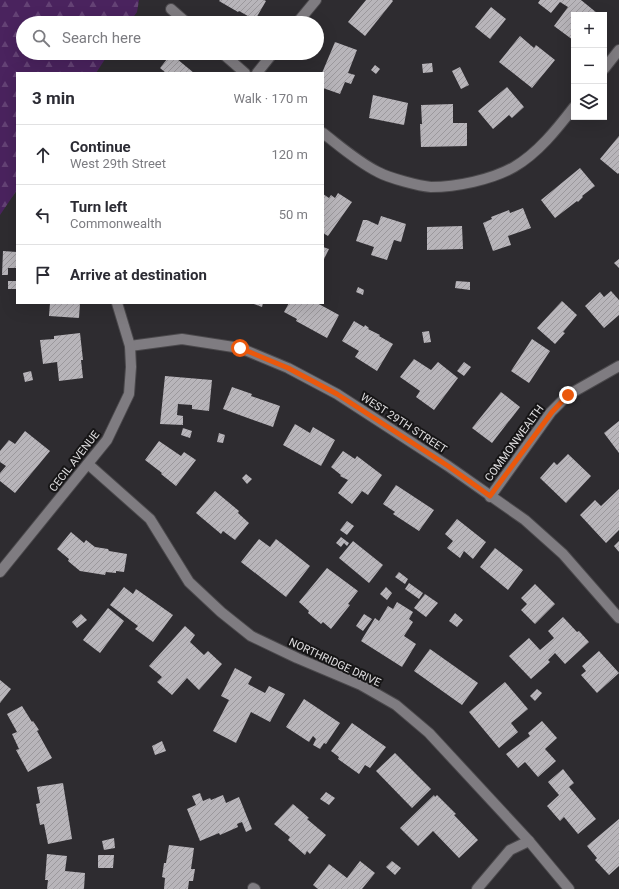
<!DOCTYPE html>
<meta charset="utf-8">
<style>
body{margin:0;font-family:Roboto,sans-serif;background:#f7f7f7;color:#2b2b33}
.controls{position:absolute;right:12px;top:12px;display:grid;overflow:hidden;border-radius:0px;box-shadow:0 4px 16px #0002}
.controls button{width:36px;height:36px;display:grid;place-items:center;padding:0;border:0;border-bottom:1px solid #e1e1e2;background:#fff;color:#2b2b33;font:20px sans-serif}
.stop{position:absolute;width:12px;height:12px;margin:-9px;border:3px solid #ea580c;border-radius:50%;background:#fff}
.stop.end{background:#ea580c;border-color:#fff;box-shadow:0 1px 4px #0008}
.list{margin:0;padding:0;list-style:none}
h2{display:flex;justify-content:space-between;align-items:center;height:52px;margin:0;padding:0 16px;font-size:17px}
h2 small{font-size:13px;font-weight:400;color:#7c7c81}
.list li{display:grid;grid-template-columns:26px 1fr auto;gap:12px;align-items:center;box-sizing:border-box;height:60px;padding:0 16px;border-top:1px solid #e1e1e2}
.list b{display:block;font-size:15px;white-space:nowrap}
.list p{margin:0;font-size:13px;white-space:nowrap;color:#7c7c81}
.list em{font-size:13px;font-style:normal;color:#7c7c81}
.icon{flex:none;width:22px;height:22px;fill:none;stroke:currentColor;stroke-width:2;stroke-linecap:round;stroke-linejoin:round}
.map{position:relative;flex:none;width:619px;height:889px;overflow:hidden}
.search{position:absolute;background:#fff;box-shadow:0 4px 16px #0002;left:16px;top:16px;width:308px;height:44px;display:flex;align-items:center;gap:10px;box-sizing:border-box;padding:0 14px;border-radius:22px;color:#7c7c81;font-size:15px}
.panel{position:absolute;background:#fff;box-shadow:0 4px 16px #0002;left:16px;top:72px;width:308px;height:232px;border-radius:0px}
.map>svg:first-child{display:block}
</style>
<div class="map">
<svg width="619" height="889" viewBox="0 0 619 889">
<defs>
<pattern id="forest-firs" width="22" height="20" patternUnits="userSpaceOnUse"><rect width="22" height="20" fill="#4a235e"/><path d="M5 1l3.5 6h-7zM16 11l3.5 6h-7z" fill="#644275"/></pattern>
<pattern id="building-hatch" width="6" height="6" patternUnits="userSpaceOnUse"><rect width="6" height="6" fill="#b8b5ba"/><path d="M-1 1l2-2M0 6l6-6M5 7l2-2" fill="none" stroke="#9b989c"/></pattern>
</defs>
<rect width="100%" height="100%" fill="#2e2c30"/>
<path fill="url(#forest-firs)" d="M0 0H139L137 12 129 23H23V53H109L96 73H17V190L0 215Z"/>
<g fill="url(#building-hatch)">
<path d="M220 0H264L266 1 255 20 239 11 238 12 219 1Z"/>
<path d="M366 0H392L393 1 365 36 348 22Z"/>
<path d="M540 0H581L597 13 596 15H574L573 40 554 26 568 7 560 2 551 13 538 3Z"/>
<path d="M491 7 506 19 490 39 475 27Z"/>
<path d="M520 36 534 48 536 45 555 60 532 88 499 62Z"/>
<path d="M335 42 357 50 348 73 355 75 351 84 345 82 340 94 323 88 322 73Z"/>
<path d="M171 54 194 73H166L160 68Z"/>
<path d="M432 63 433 72 423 73 422 64Z"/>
<path d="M375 65 380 69 376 74 371 70Z"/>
<path d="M460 67 469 85 461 89 452 71Z"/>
<path d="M507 87 524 107 512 118 509 115 493 129 478 111Z"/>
<path d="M373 95 408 103 404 125 369 118Z"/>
<path d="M453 104V123H467V146L421 147 420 124H422L421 105Z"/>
<path d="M619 136V173L618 174 600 159Z"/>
<path d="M580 168 595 186 582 196 583 197 578 202 577 201 555 218 541 200Z"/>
<path d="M338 193 352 202 328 236 323 233V194L329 198 331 195 335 198Z"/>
<path d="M523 208 531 228 508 236 511 245 493 251 483 223 492 219 491 217 509 210 510 213Z"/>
<path d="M381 216 406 224 401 242 394 240 387 260 371 255 374 247 356 241 363 220H367L378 225Z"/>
<path d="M462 226 463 249 427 250V227Z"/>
<path d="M323 247 329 249 323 261Z"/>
<path d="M3 251 17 252V268H8V275H2Z"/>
<path d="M619 259V268L614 263Z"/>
<rect x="8" y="281" width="9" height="8"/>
<path d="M456 281 470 282V290L455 288Z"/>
<path d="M358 287 364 290 363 295 356 292Z"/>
<path d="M611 291 619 300V315L604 328 585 306 600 292 604 297Z"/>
<path d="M562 301 577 315 563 332 565 333 555 344 537 328Z"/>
<path d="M50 303H80L79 318 49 316Z"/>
<path d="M251 303H263L262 307Z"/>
<path d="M289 303H317L339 315 327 338 296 321 297 319 284 312Z"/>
<path d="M354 321 364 327 365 325 369 328 368 329 380 335 379 336 393 344 377 371 355 357 359 351 342 341Z"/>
<path d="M429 331 431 342 424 343 422 332Z"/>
<path d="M80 333 83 360H81L83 378 59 381 57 362 43 364 40 340 54 339V336Z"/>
<path d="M532 339 550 351 529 383 511 371Z"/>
<path d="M414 359 431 370 438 362 458 378 434 410 416 397 420 391 400 377Z"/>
<path d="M464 362 471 367 464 376 457 371Z"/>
<path d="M31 371 33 380 25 382 23 373Z"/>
<path d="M165 376 212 380 209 411 192 409V405L178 404 177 415 183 416V425L160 424Z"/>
<path d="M232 387 252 394 251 396 280 406 273 427 223 409Z"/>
<path d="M501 392 520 407 492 443 472 428Z"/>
<path d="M619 421V453L604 433Z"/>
<path d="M295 424 310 433 313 427 335 440 321 466 283 445Z"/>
<path d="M183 428 192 431 190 438 181 435Z"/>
<path d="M25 431 50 451 15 493 0 481V473L6 466 0 462V451L9 440 15 444Z"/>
<path d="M219 433 225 435 223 443 217 442Z"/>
<path d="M159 441 181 456 184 452 196 460 176 486 161 474 162 473 145 460Z"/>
<path d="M343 451 355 459 357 456 382 475 368 495 362 491 352 504 338 493 348 480 340 476 341 475 331 467Z"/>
<path d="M568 454 591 476 566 503 540 478 554 462 557 465Z"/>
<path d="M246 474 252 479 247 484 242 478Z"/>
<path d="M396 485 434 510 419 531 393 514 395 512 383 504Z"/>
<path d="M619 489V530L606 543 580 515 595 500 601 506Z"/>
<path d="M215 491 239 511 238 513 249 523 235 540 223 531 221 534 196 513Z"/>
<path d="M457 519 486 542 473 559 464 551 460 558 447 548 453 541 445 534Z"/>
<path d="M347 521 354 526 347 535 340 530Z"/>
<path d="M71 532 84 543 86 540 95 547 108 549 109 551 127 554 124 572 116 571V573L106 572 105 575 80 571 68 561 69 559 57 549Z"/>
<path d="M341 537 349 543 347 546 344 543 341 547 336 543Z"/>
<path d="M259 539 270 547 276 539 310 566 286 597 241 562Z"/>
<path d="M353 541 383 565 369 583 339 558Z"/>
<path d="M619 541V552L614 546Z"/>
<path d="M495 548 523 570 508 590 480 567Z"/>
<path d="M327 568 358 591 348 604 350 605 331 629 323 622 321 624 308 613 309 611 299 602Z"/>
<path d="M399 572 408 579 405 584 395 577Z"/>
<path d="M409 583 423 593 419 599 405 589Z"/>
<path d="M535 584 555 604 535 624 521 610 527 604 521 598Z"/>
<path d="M124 587 133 594 136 589 173 615 153 642 135 629 138 626 110 605Z"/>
<path d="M386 587 392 593 387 600 380 594Z"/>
<path d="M425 594 438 603 426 617 414 608Z"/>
<path d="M397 602 413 612 409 619 413 622 404 636 416 644 402 667 361 641 375 618 379 621 388 606 393 609Z"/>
<path d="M108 608 124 621 100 653 83 640Z"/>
<path d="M455 613 463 620 457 627 449 621Z"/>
<path d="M81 614 87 620 77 628 72 622Z"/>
<path d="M364 614 372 619 363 631 356 626Z"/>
<path d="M563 617 577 632 579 631 589 642 565 664 555 653 548 660 550 662 531 679 509 656 529 638 540 650 554 638 548 631Z"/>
<path d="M185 626 195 635 190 642 204 655 208 651 222 664 199 690 187 678 172 695 157 682 162 677 149 666Z"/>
<path d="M430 649 478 683 462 705 414 671Z"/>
<path d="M599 651 619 673 597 693 581 675 586 671 582 666Z"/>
<path d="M235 668 252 677 248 684 265 693 269 686 285 694 270 722 251 712 236 743 213 731 229 700 221 696Z"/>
<path d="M0 680 11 689 0 703Z"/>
<path d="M505 682 528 709 511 723 518 732 499 748 469 712Z"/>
<path d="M537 689 542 693 535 701 530 696Z"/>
<path d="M304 699 340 723 326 744 324 743 320 749 313 745 316 739 313 736 309 742 286 727Z"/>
<path d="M22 706 32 722 33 721 39 730 37 731 52 758 28 772 16 750 19 749 12 734 17 732 7 714Z"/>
<path d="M542 721 557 738 545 749 556 761 538 777 525 762 518 768 506 754 530 736 528 733Z"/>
<path d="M352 723 386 747 370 768 365 765 359 774 338 759 339 757 331 751Z"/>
<path d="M162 741 166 751 155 755 152 746Z"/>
<path d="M395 753 431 789 412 808 376 771Z"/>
<path d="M563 769 574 783 569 787 596 819 578 834 564 817 560 821 547 806 559 795 548 782Z"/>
<path d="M63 783 72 839 48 844 44 824 40 825 36 804 40 803 37 787Z"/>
<path d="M326 792 335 798 329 805 320 799Z"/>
<path d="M200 793 203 801 210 798 211 800 223 795 226 803 239 797 252 829 246 832 242 822 237 824 238 827 220 835 219 833 200 841 187 809 196 805 192 796Z"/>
<path d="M434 795 435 797 437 795 456 814 454 815 478 840 459 858 433 831 418 846 400 828Z"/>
<path d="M293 804 309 818 307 819 326 835 310 854 307 851 305 855 288 840 290 837 274 824Z"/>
<path d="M619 819V866L609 875 595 860 597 858 587 846Z"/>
<path d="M114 838 115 848 104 850 102 841Z"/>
<path d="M169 845 194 848 191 869H195L193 881H189L188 889H164L165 878 162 877 164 863H166Z"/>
<path d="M47 854 67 856 65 871 85 873 84 889H47L48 880H45Z"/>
<path d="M98 855H114L113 868H98Z"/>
<path d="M360 861 375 873 362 889H318L313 885 329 864 347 878Z"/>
<path d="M392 861 401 868 395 875 386 867Z"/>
</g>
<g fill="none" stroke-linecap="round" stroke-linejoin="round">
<g stroke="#4b494c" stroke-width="12">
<g id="minor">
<path d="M171 9 187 23"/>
<path d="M297 23 316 0"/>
<path d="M222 53 245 73"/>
<path d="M604 69 619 50"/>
<path d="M257 73 273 53"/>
<path d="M323 133C341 147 358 162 378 172 389 178 419 186 431 187 456 187 491 180 514 167 538 153 557 129 574 107"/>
<path d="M130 346 182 339 240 348 288 368 337 394 448 466 525 520 563 554 619 618"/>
<path d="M88 464 150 519 189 582 221 612 251 636 297 658 361 685 396 705 429 733 529 841 569 889"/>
<path d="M490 497 551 412 568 395 619 366"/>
<path d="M0 572 107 440 129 394 131 367 130 346 117 303"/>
<path d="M253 888 255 889"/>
<path d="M477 889 510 850 529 841"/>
</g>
</g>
<use href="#minor" stroke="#7f7c81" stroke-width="10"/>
</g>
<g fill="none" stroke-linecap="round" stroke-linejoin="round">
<path stroke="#ea580c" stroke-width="5" d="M240 348 288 368 337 394 448 466 490 496 552 412 568 395"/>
</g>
<g text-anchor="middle" stroke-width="4" stroke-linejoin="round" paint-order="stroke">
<g font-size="11" fill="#e0dfe1" stroke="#161516">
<text transform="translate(404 423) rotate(33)" y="4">WEST 29TH STREET</text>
<text transform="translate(514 443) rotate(-54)" y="4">COMMONWEALTH</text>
<text transform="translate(74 461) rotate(-52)" y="4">CECIL AVENUE</text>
<text transform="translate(335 662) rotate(25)" y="4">NORTHRIDGE DRIVE</text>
</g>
</g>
</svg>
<div class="controls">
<button>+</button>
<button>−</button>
<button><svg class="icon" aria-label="layers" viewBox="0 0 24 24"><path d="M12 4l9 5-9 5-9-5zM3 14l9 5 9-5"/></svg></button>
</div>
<div class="stop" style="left:240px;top:348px"></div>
<div class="stop end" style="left:568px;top:395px"></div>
<div class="search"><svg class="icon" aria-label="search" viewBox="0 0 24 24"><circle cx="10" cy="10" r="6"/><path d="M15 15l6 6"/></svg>Search here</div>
<section class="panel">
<h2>3 min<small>Walk · 170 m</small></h2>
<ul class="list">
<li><svg class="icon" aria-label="ahead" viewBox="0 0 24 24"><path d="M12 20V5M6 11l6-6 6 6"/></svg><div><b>Continue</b><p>West 29th Street</p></div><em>120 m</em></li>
<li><svg class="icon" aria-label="left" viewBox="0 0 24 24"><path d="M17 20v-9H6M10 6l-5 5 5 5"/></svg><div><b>Turn left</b><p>Commonwealth</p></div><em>50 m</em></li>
<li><svg class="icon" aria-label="arrive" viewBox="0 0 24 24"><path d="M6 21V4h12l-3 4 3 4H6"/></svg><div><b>Arrive at destination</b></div></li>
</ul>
</section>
</div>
